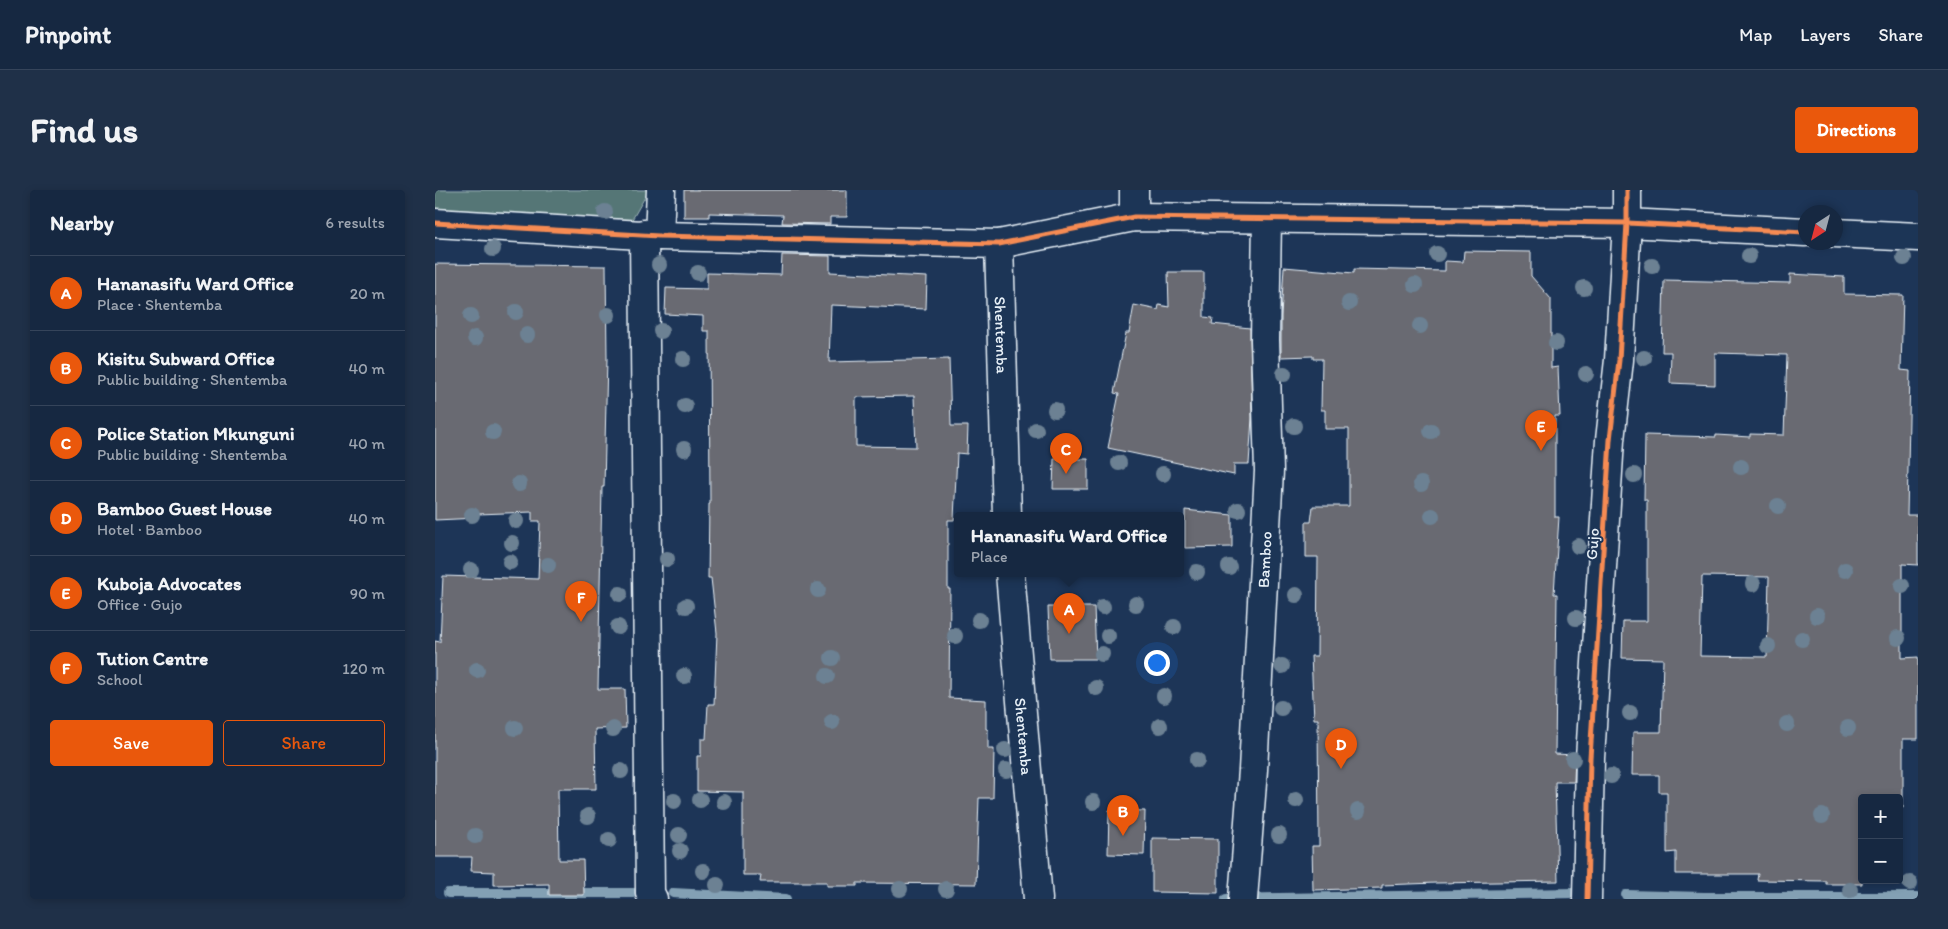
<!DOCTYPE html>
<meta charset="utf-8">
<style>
body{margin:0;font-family:Itim,sans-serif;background:#1f3048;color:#f1f3f6}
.controls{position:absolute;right:15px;bottom:15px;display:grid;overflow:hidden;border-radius:5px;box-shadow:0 2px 8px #0003}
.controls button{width:45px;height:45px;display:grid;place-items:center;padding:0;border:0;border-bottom:1px solid #35445a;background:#162841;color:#f1f3f6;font:25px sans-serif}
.compass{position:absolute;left:1363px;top:15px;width:45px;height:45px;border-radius:50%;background:#162841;box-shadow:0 2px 8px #0003;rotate:216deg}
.you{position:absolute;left:721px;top:472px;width:18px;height:18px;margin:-12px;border:4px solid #fff;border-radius:50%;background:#1a73e8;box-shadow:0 0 0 8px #1a73e833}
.badge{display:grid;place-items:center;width:32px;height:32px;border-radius:50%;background:#ea580c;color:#fff;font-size:16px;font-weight:700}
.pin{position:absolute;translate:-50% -41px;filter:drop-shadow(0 1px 2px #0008)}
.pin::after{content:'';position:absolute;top:26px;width:18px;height:15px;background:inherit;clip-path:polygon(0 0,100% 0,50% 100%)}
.popup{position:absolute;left:519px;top:322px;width:230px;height:65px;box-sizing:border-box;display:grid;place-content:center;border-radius:5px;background:#162841;filter:drop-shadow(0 1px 4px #0005);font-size:16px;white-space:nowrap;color:#9ea6b1}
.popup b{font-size:19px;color:#f1f3f6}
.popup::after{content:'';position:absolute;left:50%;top:100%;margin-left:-10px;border:10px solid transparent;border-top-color:#162841}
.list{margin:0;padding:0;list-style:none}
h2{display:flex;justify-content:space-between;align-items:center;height:65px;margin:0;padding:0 20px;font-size:21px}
h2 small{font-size:16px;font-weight:400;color:#9ea6b1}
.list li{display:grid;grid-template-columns:32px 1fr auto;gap:15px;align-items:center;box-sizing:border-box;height:75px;padding:0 20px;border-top:1px solid #35445a}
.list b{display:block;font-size:19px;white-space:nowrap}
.list p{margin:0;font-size:16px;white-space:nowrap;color:#9ea6b1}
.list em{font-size:16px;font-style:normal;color:#9ea6b1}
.actions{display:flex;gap:10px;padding:15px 20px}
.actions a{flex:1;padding:11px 0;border:1px solid #ea580c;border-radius:5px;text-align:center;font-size:18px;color:#ea580c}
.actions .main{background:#ea580c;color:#fff}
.map{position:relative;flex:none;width:1483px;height:709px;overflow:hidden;border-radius:5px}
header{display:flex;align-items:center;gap:30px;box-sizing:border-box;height:70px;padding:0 25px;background:#162841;border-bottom:1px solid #35445a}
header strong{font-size:24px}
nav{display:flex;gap:28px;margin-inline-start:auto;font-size:18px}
.intro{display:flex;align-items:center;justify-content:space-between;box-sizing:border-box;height:120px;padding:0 30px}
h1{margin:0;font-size:35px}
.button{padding:12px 22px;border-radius:5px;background:#ea580c;color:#fff;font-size:18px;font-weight:700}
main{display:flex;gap:30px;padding:0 30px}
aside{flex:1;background:#162841;border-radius:5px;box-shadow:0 2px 8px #0003}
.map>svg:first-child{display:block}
</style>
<header>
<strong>Pinpoint</strong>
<nav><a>Map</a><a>Layers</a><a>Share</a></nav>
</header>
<div class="intro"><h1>Find us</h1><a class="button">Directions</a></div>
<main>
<aside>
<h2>Nearby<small>6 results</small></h2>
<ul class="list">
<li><span class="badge">A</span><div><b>Hananasifu Ward Office</b><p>Place · Shentemba</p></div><em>20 m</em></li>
<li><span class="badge">B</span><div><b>Kisitu Subward Office</b><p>Public building · Shentemba</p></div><em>40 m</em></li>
<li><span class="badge">C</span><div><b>Police Station Mkunguni</b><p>Public building · Shentemba</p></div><em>40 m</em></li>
<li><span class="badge">D</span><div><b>Bamboo Guest House</b><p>Hotel · Bamboo</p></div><em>40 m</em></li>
<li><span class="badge">E</span><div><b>Kuboja Advocates</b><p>Office · Gujo</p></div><em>90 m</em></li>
<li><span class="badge">F</span><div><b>Tution Centre</b><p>School</p></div><em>120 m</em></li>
</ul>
<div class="actions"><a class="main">Save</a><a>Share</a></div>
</aside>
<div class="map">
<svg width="1483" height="709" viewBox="0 0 1483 709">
<rect width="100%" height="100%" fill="#1d3557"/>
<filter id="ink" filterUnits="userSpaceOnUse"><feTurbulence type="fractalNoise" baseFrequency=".02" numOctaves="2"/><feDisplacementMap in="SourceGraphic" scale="10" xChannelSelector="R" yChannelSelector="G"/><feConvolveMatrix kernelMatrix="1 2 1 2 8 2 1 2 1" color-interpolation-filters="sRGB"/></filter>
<g filter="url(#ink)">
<path fill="#547676" stroke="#9eb4b7" d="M0 0H214L191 40 0 41Z"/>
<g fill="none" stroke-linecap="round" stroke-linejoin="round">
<g stroke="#83a0b4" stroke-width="10">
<path d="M13 703H198"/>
<path d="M238 703 351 709"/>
<path d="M1191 705 1269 707H1482"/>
<path d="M791 709 1139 703"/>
</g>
</g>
<g fill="#696a72" stroke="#e8f1f8" fill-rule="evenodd">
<path d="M249 0H412V27H395V34L347 33 348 25 274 23V27H249Z"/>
<path d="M1029 61 1096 62V86L1116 109V178L1123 177 1125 226H1120V327H1124L1119 404H1122L1120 564 1140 565 1139 592H1120L1123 691 1001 693 947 695V698L878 700 877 656H884L883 529H879L876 466H882L883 367H871V332H876L878 316H914V239H890V220H886L887 169H878V166L846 167V126L849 77 919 83V79L1010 81V71L1028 72Z"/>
<path d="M347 65 395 66V82L492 87 491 119 396 115 394 172 514 169 516 236H533L532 264 522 263 519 330H513V399H515L514 508 551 510V539H553V559H559L558 608H544L541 694 422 693V696H392V692H325L326 685H308V602L262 601V566H266V549H271L273 514H279L282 443 276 388H273L274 314H275L274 141H268V126L230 124 231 98 272 99V83L346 85ZM479 206 481 257 421 256V207Z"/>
<path d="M0 74 171 76 172 169 169 297H167L163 499H190L191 538 160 539 161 599H123L124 670H148L149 705H114V694L59 695V682L36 681 37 667H0V451L5 452 8 386 103 389 105 331H97V322L43 324V328L0 330Z"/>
<path d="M733 82H769V127L778 128 777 134 815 138 817 228 814 274H799V285L673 258 684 204 679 203 691 143H694L699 115 723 120 724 115 734 117Z"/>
<path d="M1355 84 1409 87V104L1468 105 1466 180 1475 181 1472 325H1483V375L1467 374V468L1483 467V549H1468V618H1464V608H1427V694H1391V691L1322 690 1323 684H1241V662L1232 663V602H1224V585H1197L1198 542H1226L1228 469 1187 468 1188 431H1212V310H1209L1210 245 1281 247V245L1315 247V244L1349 245 1352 165 1280 163V195L1235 193 1236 162H1227L1229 90 1355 93ZM1267 386 1334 387 1332 467 1265 466Z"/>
<path d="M619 269H653V299H618Z"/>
<path d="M750 320 797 325V357L750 358Z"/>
<path d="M613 417H659L661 469H615Z"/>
<path d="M674 620 710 621 709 665 673 664Z"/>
<path d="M717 648 783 649V703L717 702Z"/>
</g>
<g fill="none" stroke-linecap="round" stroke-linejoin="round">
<g stroke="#e8f1f8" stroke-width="31">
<g id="minor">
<path d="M699 0V27"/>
<path d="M0 33 224 46 564 54 699 27 1192 33 1370 42"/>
<path d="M1400 43 1483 47"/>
<path d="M209 44 215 703 218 709"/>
<path d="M224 46 226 0"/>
<path id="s1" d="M564 54 572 325"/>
<path id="s2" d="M575 383 603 709"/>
<path id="s3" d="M808 709 818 580 834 281 830 150 832 29"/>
<path d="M1152 709 1155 568 1175 250 1184 170 1192 33V0"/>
</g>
</g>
<use href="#minor" stroke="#1d3557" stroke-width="28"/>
<g stroke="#1d3557" stroke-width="8">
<g id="cycleway">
<path d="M0 33 224 46 564 54 699 27 1192 33 1370 42"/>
<path d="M1152 709 1155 568 1175 250 1184 170 1192 33V0"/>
</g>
</g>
<use href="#cycleway" stroke="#f68b52" stroke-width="5"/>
</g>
<g fill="#6c8193">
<circle cx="170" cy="22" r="8"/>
<circle cx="58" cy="59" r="8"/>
<circle cx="1002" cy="64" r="8"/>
<circle cx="1314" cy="66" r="8"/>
<circle cx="1469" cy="68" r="8"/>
<circle cx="224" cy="75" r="8"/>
<circle cx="1217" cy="76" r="8"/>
<circle cx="263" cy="83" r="8"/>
<circle cx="980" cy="95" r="8"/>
<circle cx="1149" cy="98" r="8"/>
<circle cx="914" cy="113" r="8"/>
<circle cx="81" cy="122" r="8"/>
<circle cx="173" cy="125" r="8"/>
<circle cx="36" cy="126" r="8"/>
<circle cx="985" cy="136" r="8"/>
<circle cx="226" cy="141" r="8"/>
<circle cx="92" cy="145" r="8"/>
<circle cx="40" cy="148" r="8"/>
<circle cx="1121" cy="153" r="8"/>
<circle cx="1209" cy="168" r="8"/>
<circle cx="248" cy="169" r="8"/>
<circle cx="849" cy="184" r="8"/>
<circle cx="1151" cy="184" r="8"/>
<circle cx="250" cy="216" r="8"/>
<circle cx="620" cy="220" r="8"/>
<circle cx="859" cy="236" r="8"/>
<circle cx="601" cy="240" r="8"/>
<circle cx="996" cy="241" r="8"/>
<circle cx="58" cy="242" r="8"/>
<circle cx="249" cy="259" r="8"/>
<circle cx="684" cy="273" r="8"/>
<circle cx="1306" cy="277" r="8"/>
<circle cx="728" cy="284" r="8"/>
<circle cx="1199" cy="285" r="8"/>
<circle cx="84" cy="294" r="8"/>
<circle cx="986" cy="294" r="8"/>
<circle cx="1343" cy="316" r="8"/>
<circle cx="803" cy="320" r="8"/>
<circle cx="37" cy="325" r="8"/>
<circle cx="997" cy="326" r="8"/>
<circle cx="81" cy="331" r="8"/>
<circle cx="77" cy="353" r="8"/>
<circle cx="1143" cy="356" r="8"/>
<circle cx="232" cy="369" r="8"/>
<circle cx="75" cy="372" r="8"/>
<circle cx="113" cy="375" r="8"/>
<circle cx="794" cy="377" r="8"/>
<circle cx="36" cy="380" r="8"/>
<circle cx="1410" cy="380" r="8"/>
<circle cx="762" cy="382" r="8"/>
<circle cx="1318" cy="394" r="8"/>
<circle cx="1467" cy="396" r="8"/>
<circle cx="383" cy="400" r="8"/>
<circle cx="185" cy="404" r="8"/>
<circle cx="861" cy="405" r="8"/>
<circle cx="701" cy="414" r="8"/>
<circle cx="251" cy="416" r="8"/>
<circle cx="668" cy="417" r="8"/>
<circle cx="1382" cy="426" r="8"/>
<circle cx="1141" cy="428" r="8"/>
<circle cx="544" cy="430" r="8"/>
<circle cx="183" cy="437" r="8"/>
<circle cx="739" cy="437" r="8"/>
<circle cx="520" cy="446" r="8"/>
<circle cx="673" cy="446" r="8"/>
<circle cx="1463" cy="448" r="8"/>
<circle cx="1367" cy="449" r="8"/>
<circle cx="1333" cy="456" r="8"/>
<circle cx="667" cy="464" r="8"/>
<circle cx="397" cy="468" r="8"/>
<circle cx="847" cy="476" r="8"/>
<circle cx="42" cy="480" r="8"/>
<circle cx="249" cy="486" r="8"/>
<circle cx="392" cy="486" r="8"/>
<circle cx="661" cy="498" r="8"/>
<circle cx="729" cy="506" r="8"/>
<circle cx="846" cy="518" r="8"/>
<circle cx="1195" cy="523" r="8"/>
<circle cx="397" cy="532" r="8"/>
<circle cx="1352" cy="534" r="8"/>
<circle cx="725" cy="536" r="8"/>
<circle cx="80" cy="538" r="8"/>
<circle cx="1413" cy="538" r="8"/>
<circle cx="178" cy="539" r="8"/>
<circle cx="570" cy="560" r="8"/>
<circle cx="1138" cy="569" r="8"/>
<circle cx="762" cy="570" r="8"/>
<circle cx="571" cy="580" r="8"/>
<circle cx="186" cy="581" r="8"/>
<circle cx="1176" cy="586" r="8"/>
<circle cx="265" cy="610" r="8"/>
<circle cx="861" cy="610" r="8"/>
<circle cx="239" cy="611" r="8"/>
<circle cx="289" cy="612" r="8"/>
<circle cx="658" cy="612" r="8"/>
<circle cx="923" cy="621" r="8"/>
<circle cx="153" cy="626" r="8"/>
<circle cx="1387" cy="626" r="8"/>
<circle cx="244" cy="645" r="8"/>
<circle cx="844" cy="645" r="8"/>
<circle cx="40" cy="646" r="8"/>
<circle cx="174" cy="650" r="8"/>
<circle cx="245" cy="661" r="8"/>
<circle cx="268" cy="681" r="8"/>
<circle cx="1475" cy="693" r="8"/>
<circle cx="282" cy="695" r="8"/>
<circle cx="465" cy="699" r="8"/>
<circle cx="511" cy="699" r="8"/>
<circle cx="1415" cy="700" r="8"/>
</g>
</g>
<g text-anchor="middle" stroke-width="4" stroke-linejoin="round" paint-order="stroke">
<g font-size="16" fill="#e8f1f8" stroke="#1d3557">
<text dy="6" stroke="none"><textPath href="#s1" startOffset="91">Shentemba</textPath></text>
<text transform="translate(1157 354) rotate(-86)" y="6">Gujo</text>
<text dy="6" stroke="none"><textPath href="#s3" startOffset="340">Bamboo</textPath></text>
<text dy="6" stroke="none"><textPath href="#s2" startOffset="164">Shentemba</textPath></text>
</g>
</g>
</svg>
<div class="controls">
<button>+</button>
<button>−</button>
</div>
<svg class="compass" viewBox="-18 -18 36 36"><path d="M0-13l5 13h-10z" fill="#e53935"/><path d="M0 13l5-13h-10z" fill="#9ea6b1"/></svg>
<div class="you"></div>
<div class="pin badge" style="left:634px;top:444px">A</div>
<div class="popup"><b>Hananasifu Ward Office</b>Place</div>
<div class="pin badge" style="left:688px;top:646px">B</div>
<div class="pin badge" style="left:631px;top:284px">C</div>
<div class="pin badge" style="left:906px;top:579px">D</div>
<div class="pin badge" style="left:1106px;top:261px">E</div>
<div class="pin badge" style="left:146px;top:432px">F</div>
</div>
</main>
